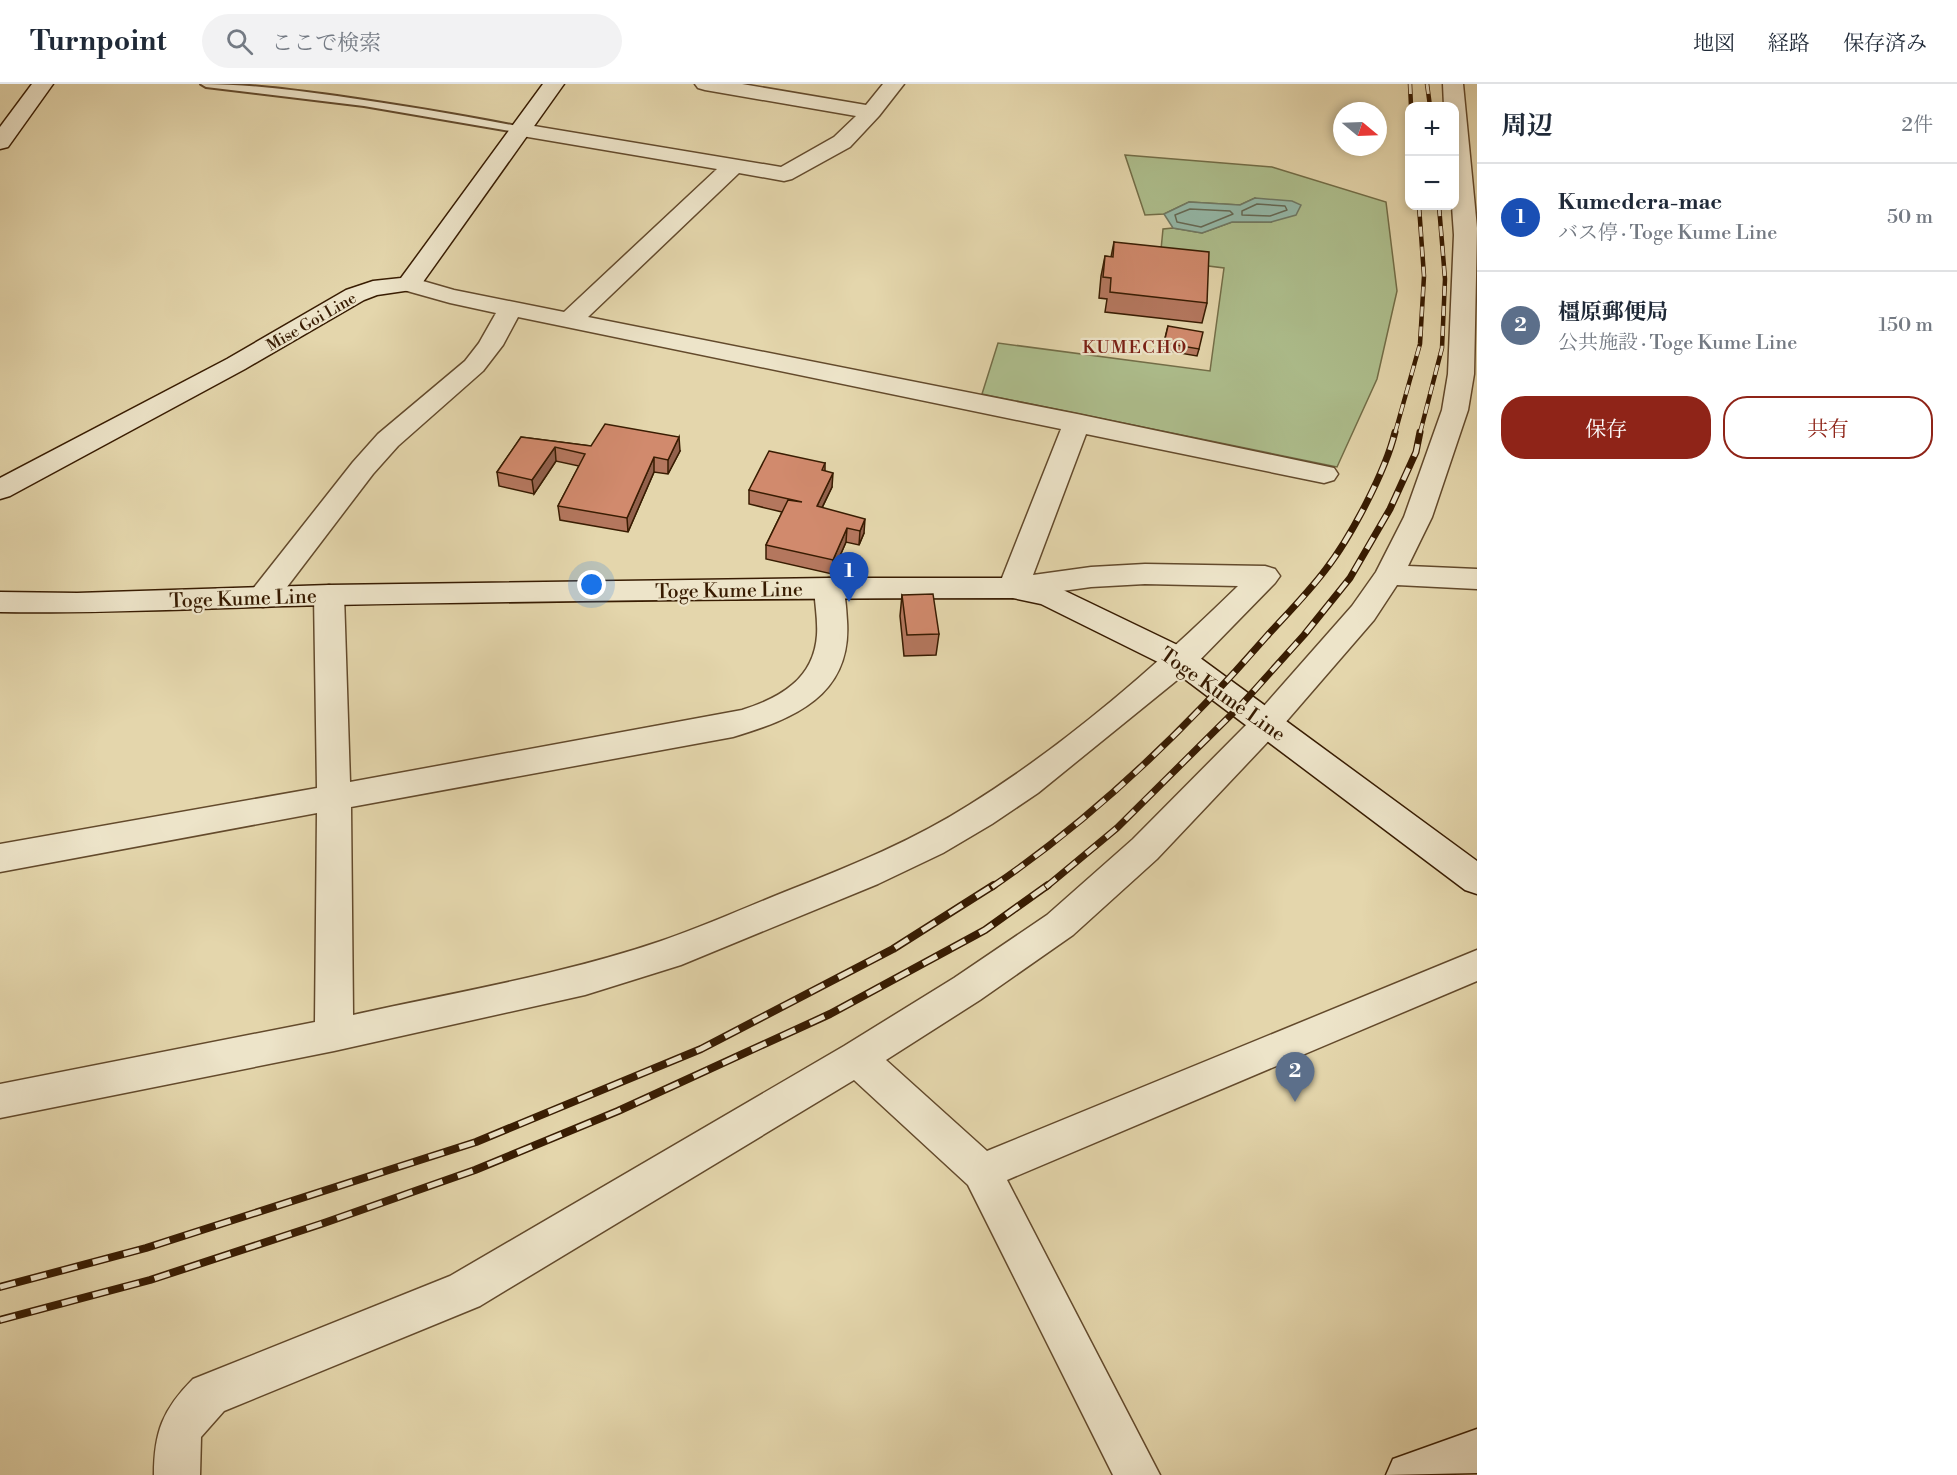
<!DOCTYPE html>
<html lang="ja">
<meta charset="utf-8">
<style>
body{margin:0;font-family:"Libre Bodoni","Noto Serif JP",serif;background:#f2f2f3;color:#1f2937}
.controls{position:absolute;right:18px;top:18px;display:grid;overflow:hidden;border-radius:12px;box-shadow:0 3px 9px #0003}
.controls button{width:54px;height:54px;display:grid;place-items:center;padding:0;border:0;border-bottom:2px solid #e0e1e3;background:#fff;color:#1f2937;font:30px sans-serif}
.compass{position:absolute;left:1333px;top:18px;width:54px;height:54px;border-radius:50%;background:#fff;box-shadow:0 3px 9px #0003;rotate:109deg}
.you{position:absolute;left:592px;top:501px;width:21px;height:21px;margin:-15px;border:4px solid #fff;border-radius:50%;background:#1a73e8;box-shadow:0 0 0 9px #1a73e833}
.badge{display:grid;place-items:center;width:39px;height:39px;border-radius:50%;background:#8f2418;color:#fff;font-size:20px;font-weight:700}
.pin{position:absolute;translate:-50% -50px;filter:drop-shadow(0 2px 3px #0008)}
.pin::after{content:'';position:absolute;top:32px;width:21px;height:18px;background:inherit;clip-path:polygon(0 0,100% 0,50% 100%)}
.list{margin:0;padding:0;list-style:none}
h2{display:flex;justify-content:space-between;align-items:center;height:78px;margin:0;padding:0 24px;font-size:26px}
h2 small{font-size:20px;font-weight:400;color:#747a83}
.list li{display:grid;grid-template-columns:39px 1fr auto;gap:18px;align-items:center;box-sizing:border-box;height:108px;padding:0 24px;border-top:2px solid #e0e1e3}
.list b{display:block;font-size:22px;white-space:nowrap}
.list p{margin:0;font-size:20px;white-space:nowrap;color:#747a83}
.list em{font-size:20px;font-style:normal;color:#747a83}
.actions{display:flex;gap:12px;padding:18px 24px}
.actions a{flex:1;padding:14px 0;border:2px solid #8f2418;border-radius:24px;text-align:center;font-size:21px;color:#8f2418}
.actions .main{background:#8f2418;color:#fff}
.icon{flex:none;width:33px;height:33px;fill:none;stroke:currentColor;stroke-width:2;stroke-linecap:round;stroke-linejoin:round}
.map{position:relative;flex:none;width:1477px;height:1391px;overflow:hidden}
header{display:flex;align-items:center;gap:36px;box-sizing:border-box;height:84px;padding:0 30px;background:#fff;border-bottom:2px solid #e0e1e3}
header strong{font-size:28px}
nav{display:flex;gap:33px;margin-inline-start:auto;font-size:21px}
.search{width:420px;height:54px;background:#f2f2f3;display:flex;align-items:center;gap:15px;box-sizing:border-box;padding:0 21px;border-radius:33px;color:#747a83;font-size:22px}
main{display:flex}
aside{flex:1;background:#fff}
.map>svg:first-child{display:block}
</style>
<header>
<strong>Turnpoint</strong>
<div class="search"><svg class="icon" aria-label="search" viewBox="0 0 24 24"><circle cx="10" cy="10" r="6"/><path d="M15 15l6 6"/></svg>ここで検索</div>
<nav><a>地図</a><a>経路</a><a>保存済み</a></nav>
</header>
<main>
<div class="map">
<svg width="1477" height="1391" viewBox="0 0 1477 1391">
<rect width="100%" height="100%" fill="#e4d6ac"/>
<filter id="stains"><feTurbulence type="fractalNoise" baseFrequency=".00333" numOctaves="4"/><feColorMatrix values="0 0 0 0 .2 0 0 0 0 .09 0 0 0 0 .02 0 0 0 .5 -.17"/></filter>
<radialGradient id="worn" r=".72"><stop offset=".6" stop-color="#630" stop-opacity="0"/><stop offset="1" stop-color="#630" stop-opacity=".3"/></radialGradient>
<path fill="#aebf8e" stroke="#736e48" stroke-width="1.5" d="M1125 71 1272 83 1386 118 1397 207 1377 295 1337 383 982 310 998 259 1210 287 1224 184 1160 176 1163 145 1173 144 1202 149 1232 138H1271L1255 114 1240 121 1189 118 1164 130 1145 131Z"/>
<path fill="#95b9a9" stroke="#707a66" stroke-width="1.5" d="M1255 114 1292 117 1301 121 1296 131 1271 138H1232L1202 149 1173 144 1164 130 1189 118 1240 121Z"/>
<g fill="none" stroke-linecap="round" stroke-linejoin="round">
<g stroke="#666a56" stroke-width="1.5">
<path d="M1257 120 1285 122 1287 126 1270 132 1242 131V127Z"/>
<path d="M1190 125 1230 127 1233 130 1201 143 1177 138 1175 131Z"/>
</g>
<g stroke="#634a2c" stroke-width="4">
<path id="lane" d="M201 0C247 0 292 6 337 12 399 21 461 31 522 43L527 46 522 49 364 22 206 3Z"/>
</g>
<g stroke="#634a2c" stroke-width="3">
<g id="street">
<path d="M695 0H742L866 21 883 0H904L879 32 850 63 792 95 784 97 739 89 588 233 1077 330 1334 384 1338 390 1334 396 1324 399 1086 350 1033 491 1091 483 1145 480 1265 482 1275 485 1280 492 1275 499 1192 584 1038 709 992 740 943 769 878 800 681 881 585 911 334 967 0 1034V1000L315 938 317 729 0 788V760L317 704 314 511 318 504 329 501 340 504 344 511 350 698 742 626C780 614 814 595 817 551 818 536 815 520 814 504L819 497 829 494 839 497C846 508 846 524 847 537 852 612 793 635 733 653L351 723 353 931C455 908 561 891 661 857 705 842 749 822 792 805 853 781 914 756 969 721 1067 660 1156 582 1238 502L1145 500 1091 503 1013 514 1003 511 998 504 1061 345 518 233 503 261 483 287 398 362 373 390 274 520 263 523 252 520 248 513 252 506 353 378 378 350 465 277 479 259 496 229 450 219 400 205 397 200 400 195 409 193 454 206 564 228 717 85 522 52 514 51 511 46 514 41 522 40 781 83 834 53 856 32 705 6 698 4Z"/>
<path d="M1443 0H1463L1477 144 1474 290 1468 326 1432 433 1408 482 1477 485V505L1397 501 1374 536 1278 647 1157 775 1073 851 980 916 886 976 987 1067 1477 866V897L1007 1096 1160 1391H1113L968 1101 854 996 480 1222 224 1327 201 1353 200 1391H154C154 1348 163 1325 193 1295L450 1192 844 962 954 894 1047 831 1133 755 1256 631 1352 522 1376 488 1404 433 1442 326 1448 290 1454 151 1452 122H1454V22H1444Z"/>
</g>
</g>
<g stroke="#381c02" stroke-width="3">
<g id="secondary">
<path d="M32 0H53L8 63 0 65V43Z"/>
<path d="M543 0H564L418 205 377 211 364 216 245 285 10 412 0 415V394L227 275 346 206 373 197 401 194Z"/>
<path d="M829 494H1013L1059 504 1192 568 1477 777V810L1465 806 1170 584 1041 520 1013 514C786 514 558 517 331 521 220 523 110 530 0 528V508L77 509 329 501Z"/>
<path d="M1477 1345V1389L1386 1391 1393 1375Z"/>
</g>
</g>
<use href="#lane" fill="#ede4c9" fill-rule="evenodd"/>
<use href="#street" fill="#ede4c9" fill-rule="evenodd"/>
<use href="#secondary" fill="#ede4c9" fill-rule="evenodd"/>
<g stroke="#381c02" stroke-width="4.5">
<g id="rail-far2">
<path d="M1410 0 1411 22"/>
<path d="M1427 0 1430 22"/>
<path d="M1395 349 1420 260 1424 192 1419 122"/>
<path d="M1420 349 1442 264 1445 195 1439 122"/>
</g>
</g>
<g stroke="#381c02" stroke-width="7">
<g id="rail-far1">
<path d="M992 803C1095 733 1185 646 1266 553 1286 531 1308 509 1326 485 1351 453 1386 386 1395 348"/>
<path d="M1046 803 1117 744 1242 620 1304 551 1350 494 1390 425 1416 368 1420 348"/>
</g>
</g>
<g stroke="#381c02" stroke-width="8">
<g id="rail">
<path d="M0 1203 146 1164 476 1058 701 965 893 865 994 801"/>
<path d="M0 1236 150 1196 324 1139 475 1086 618 1027 830 930 985 846 1048 801"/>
</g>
</g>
<use href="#rail-far2" stroke="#ede4c9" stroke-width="3" stroke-dasharray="10" stroke-linecap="butt"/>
<use href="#rail-far1" stroke="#ede4c9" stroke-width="4.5" stroke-dasharray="13" stroke-linecap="butt"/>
<use href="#rail" stroke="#ede4c9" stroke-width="5" stroke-dasharray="16" stroke-linecap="butt"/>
</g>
<g fill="#b4775e" stroke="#381c02" stroke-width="1.5">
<path d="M1114 158 1207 219 1202 239 1105 228 1107 215 1099 214 1101 192 1105 172 1111 173Z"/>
<path d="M1168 242 1199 265 1197 272 1162 266Z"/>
<path d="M521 353 591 362 680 367 668 390 654 388 628 448 560 436 558 422 579 382 556 377 534 410 499 402 497 388Z"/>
<path d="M825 379V387L832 403 822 424 864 449 859 461 846 458 832 490 766 475V461L782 428 749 420V406Z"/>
<path d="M902 511 939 550 936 571 904 572 900 532Z"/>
</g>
<g fill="#92614c" stroke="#381c02" stroke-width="1.5">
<path d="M679 353 680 367 668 390V376Z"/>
<path d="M555 363 556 377 534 410 532 396Z"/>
<path d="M654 373V388L628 448 627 434Z"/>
<path d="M833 389 832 403 816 436 817 422Z"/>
<path d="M865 435 864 449 859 461 860 447Z"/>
<path d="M847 444 846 458 832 490 833 476Z"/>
</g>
<g fill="#d18a6d" stroke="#381c02" stroke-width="1.5">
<path d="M1114 158 1209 168 1207 219 1110 208 1111 194 1103 193 1105 172 1113 173Z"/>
<path d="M1168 242 1203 248 1199 265 1164 259Z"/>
<path d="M605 340 679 353 668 376 654 373 627 434 558 422 585 370 555 363 532 396 497 388 521 353 591 362Z"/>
<path d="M769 367 825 379 822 386 833 389 817 422 865 435 860 447 847 444 833 476 766 461 788 416 802 418 749 406Z"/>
<path d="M933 510 939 550 907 551 902 511Z"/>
</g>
<g text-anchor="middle" stroke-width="4.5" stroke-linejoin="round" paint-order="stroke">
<g font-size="16" fill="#381c02" stroke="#ede4c9">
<text transform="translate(311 237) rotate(-30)" y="6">Mise Goi Line</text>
</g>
<g font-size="18" letter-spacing="1.5" fill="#7a1f14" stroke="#ede4c9">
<text x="1135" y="269">KUMECHO</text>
</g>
<g font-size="20" fill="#381c02" stroke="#ede4c9">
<text transform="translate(729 506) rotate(-1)" y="7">Toge Kume Line</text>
<text transform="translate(243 514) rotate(-2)" y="7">Toge Kume Line</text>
<text transform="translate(1223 610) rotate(35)" y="7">Toge Kume Line</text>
</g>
</g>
<rect width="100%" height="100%" filter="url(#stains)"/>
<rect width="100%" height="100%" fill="url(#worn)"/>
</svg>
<div class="controls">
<button>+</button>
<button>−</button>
</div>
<svg class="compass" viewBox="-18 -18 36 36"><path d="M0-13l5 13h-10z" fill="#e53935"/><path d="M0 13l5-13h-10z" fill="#747a83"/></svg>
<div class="you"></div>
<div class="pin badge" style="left:849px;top:518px;background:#1a4fb4">1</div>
<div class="pin badge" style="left:1295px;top:1018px;background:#5c6f8a">2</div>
</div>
<aside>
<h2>周辺<small>2件</small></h2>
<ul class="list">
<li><span class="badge" style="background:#1a4fb4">1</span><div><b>Kumedera-mae</b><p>バス停 · Toge Kume Line</p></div><em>50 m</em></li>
<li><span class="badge" style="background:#5c6f8a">2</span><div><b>橿原郵便局</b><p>公共施設 · Toge Kume Line</p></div><em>150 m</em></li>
</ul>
<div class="actions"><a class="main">保存</a><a>共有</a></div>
</aside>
</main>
